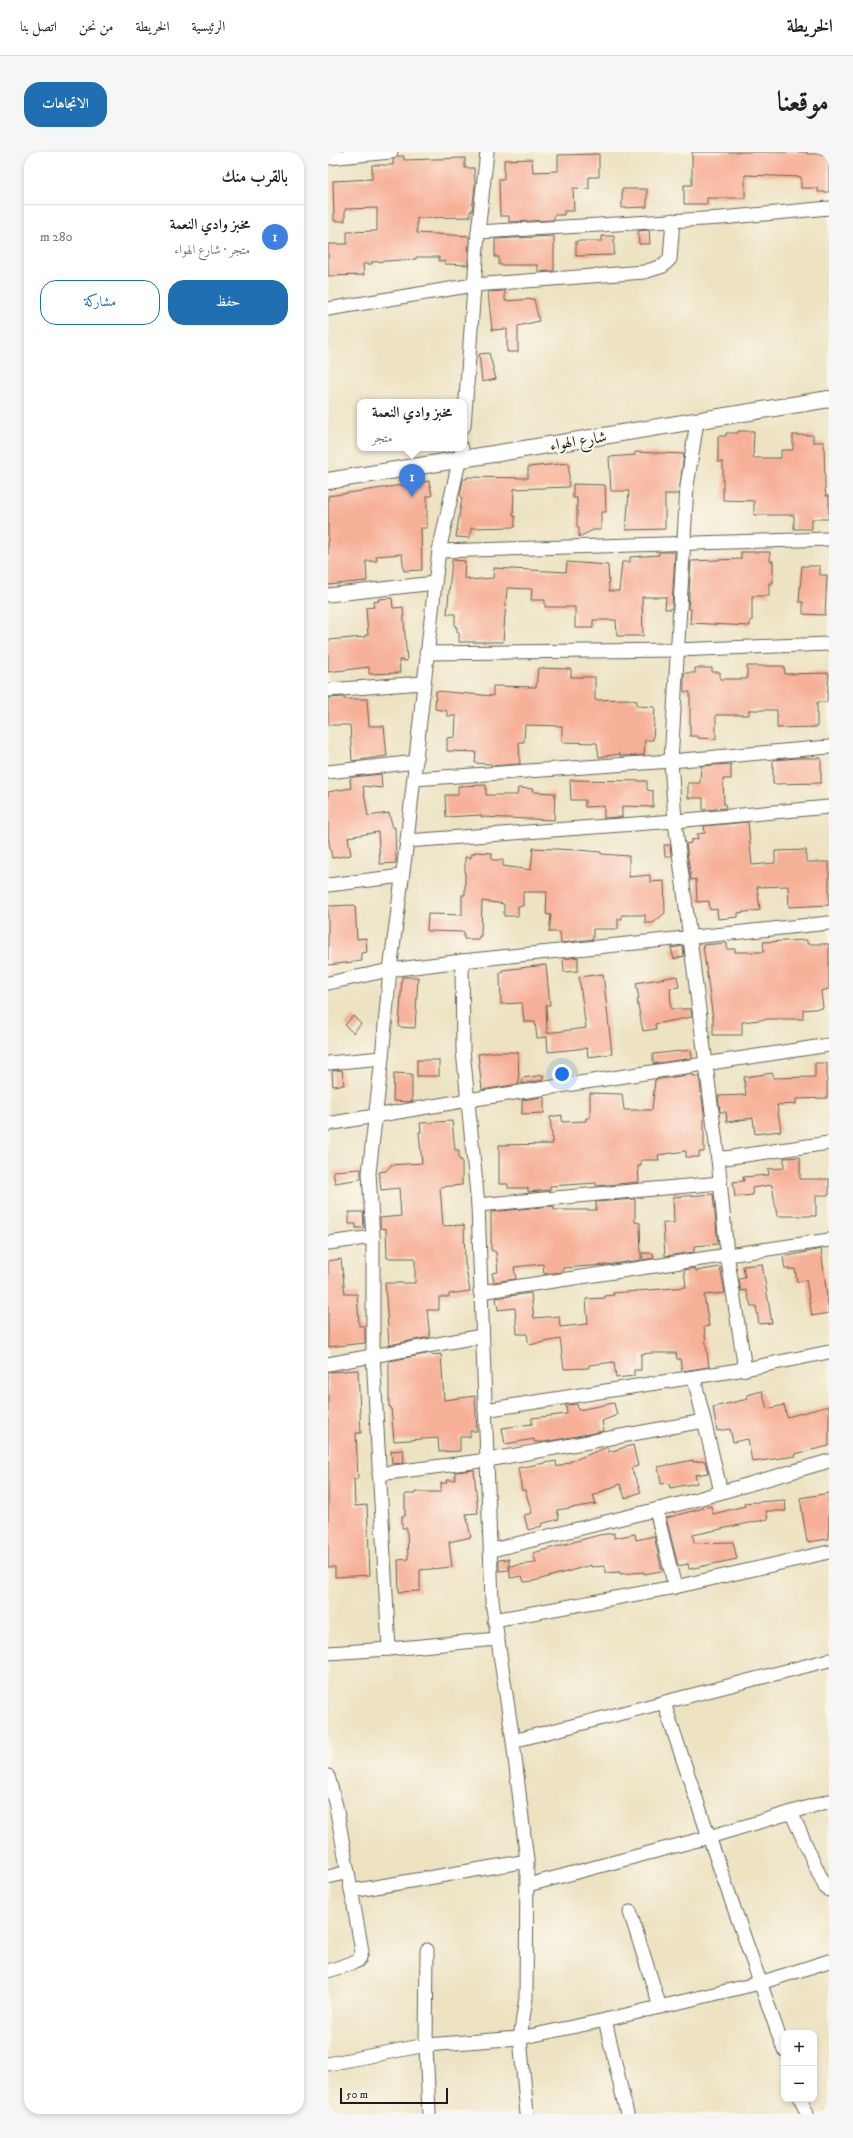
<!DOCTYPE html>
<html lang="ar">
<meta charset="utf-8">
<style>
body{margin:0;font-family:"IM FELL DW Pica",Amiri,serif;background:#f6f6f6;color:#222;direction:rtl}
.controls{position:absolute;right:12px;bottom:12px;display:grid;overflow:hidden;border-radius:8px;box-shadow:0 2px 6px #0003}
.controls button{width:36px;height:36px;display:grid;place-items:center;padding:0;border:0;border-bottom:1px solid #e0e0e0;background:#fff;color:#222;font:20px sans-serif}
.scale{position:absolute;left:12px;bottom:10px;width:108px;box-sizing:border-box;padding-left:4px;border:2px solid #1c1c1c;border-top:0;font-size:11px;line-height:14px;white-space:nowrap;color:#1c1c1c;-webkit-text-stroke:3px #fbf7ec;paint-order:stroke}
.you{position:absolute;left:234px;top:922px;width:14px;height:14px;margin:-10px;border:3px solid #fff;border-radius:50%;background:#1a73e8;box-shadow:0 0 0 6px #1a73e833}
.badge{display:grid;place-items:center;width:26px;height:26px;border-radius:50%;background:#1f6fb2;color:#fff;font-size:13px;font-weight:700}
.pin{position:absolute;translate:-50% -33px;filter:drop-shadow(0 1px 2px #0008)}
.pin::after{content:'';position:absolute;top:21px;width:14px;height:12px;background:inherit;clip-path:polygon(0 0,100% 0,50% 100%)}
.popup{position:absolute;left:29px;top:247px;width:110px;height:52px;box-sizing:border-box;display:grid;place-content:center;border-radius:8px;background:#fff;filter:drop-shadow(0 1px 3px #0005);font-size:13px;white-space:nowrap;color:#767676}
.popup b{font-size:15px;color:#222}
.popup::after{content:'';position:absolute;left:50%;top:100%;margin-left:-8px;border:8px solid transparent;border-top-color:#fff}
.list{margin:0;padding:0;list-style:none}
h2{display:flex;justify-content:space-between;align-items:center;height:52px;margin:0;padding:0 16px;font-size:17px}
h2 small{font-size:13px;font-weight:400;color:#767676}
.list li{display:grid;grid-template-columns:26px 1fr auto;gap:12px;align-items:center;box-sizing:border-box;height:64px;padding:0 16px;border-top:1px solid #e0e0e0}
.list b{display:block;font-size:15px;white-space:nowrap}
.list p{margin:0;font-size:13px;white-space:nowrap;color:#767676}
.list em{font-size:13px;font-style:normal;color:#767676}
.actions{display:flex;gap:8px;padding:12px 16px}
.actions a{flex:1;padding:9px 0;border:1px solid #1f6fb2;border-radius:16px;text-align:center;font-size:14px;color:#1f6fb2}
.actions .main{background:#1f6fb2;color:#fff}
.map{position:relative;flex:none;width:501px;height:1962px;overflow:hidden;direction:ltr;border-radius:16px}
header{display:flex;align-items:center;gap:24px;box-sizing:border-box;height:56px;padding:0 20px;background:#fff;border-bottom:1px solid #e0e0e0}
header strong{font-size:19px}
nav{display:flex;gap:22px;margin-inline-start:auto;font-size:14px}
.intro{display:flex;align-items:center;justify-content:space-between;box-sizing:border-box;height:96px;padding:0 24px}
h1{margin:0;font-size:28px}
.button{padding:10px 18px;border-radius:16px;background:#1f6fb2;color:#fff;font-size:14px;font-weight:700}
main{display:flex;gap:24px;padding:0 24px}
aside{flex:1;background:#fff;border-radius:16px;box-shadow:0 2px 6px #0003}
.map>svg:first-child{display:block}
</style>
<header>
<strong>الخريطة</strong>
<nav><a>الرئيسية</a><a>الخريطة</a><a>من نحن</a><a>اتصل بنا</a></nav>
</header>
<div class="intro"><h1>موقعنا</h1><a class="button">الاتجاهات</a></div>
<main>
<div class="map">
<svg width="501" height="1962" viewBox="0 0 501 1962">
<rect width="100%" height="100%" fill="#fbf7ec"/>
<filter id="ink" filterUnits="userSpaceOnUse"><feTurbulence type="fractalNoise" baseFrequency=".025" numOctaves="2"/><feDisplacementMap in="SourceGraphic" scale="8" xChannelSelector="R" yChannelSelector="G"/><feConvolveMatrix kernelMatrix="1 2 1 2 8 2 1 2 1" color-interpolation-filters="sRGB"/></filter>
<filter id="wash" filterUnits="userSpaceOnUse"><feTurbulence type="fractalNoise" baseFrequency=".012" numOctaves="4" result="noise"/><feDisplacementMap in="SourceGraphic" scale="16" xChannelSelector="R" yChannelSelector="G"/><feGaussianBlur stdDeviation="0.9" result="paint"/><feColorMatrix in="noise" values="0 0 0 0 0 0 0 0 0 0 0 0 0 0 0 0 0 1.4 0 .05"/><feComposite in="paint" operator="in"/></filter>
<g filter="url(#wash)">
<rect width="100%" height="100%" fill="#ede3c3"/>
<g id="blocks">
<g fill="#f7b098">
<path d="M364 0H479V2H501V40H490V36H473V25L417 23V46H379V52H356V33H364Z"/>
<path d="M271 2V25H261V37L245 36 246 59H236V63H226V68L181 70V64H172L171 27H176V8L204 7 205 20 230 19V3Z"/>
<path d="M70 4H76V8L137 6V16H146L147 32 144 59H142V65L89 66V81L141 84 140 113 117 112V109H111V105H88V107L44 110V112H35L36 123 0 124V92H19V80L49 79V56L17 57V69H6L5 29 44 27V13H65V8Z"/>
<path d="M294 37H319V55L294 56Z"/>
<path d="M321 78 322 92H311L310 79Z"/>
<path d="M226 84V119L210 120V113H171V105H167V87Z"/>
<path d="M274 84H286V103L248 104V89H274Z"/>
<path d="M177 139V149L206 147 211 169 190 174V200H179V177L164 178 160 140Z"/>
<path d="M161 201 168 227 154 230 151 202Z"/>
<path d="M410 279H426L425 306H453V298H465V283H485V290H496L497 336 498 344H501V367H484V377H466V363H426V349L395 348V310H390V284H398V281H410Z"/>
<path d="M307 300 356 302 351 342H337V377L298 378 301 339H283L281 305 307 303Z"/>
<path d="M241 311V335L186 337 185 364H187V375L143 376 142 386 128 385 134 345 132 343 135 327H139V325L200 326V315Z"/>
<path d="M101 329 104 344H99V376H93L94 418 76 419 74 402 48 404 49 409H38L39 429 0 433V344Z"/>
<path d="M245 332 277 333 278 360H273V378H265L251 385V376L249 375V346H245Z"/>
<path d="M331 400H347L344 457H337L338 445H314L315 484H289L288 468H265V476H247V455H217V448H203L204 437 179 436 175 490H131V480H129V475H127V462H119L124 408 137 409 136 426H141V428L165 426 166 416 238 420 239 410 280 413 281 439H291L294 410H302V405L331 403Z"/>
<path d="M413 400H442V409H445V431H441V444H424V469H422V474L362 471 363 457H360L363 409 413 407Z"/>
<path d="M474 414H492V423H499L497 463 475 462V450H471Z"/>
<path d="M64 446 65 456 75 455 79 509 71 508 72 521 41 522V515L0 520V488L37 485V483H40L38 456 46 455 45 450 51 449 50 447Z"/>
<path d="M419 514H456L457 522 501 521 499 550H489V575L449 576V558H421V563H388V587L370 586V584H362V540H356V521H367V516H384V520H392V527H419Z"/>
<path d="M210 516 243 517V525H267V548L299 547 309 549V554L327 555 325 588H317L316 603 292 604V602L271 605 269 591 234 590V574L197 573 196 590H191L192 612 164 614 163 612 147 611 148 600 119 599V586L127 585 128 564H119V559L107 557 108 539 165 544V534L208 535Z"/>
<path d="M16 545V547H39L41 574H56L59 604 24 609 22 573H0V546Z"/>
<path d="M469 606H493V631L445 632V608Z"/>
<path d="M403 612V627H395L396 652H397L398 656 375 658V646H360V631H372L373 614Z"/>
<path d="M53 622 54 636 35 634 40 664 61 661 65 676 67 675 68 711 52 712 50 680 20 685 23 703 4 706 0 685V640L23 636 22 627 25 625Z"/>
<path d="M242 628 319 629V638L325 639V655L294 654V665L276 666V654L257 655V648H243Z"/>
<path d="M158 633V643H189L190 636 206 637 205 640 227 641 226 668 153 665V663L118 665 117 643H130V634Z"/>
<path d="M420 670 424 713 447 711V699L478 698V710H501V753L461 755 460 734 429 735 432 758 410 761V765L390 767 389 757 382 758 381 749 369 750 368 727 363 728 358 692 363 691V688L370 687 369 682 377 681 376 674Z"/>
<path d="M336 693H342L343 704 337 705Z"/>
<path d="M205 696 250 698 273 700V702L301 704V725L322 723V730L336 729 337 761 325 771H317V763H294V767H290V777H265V787L233 791 232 780H221L223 763 218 762 219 740H195V754H190V764H176V752L154 749 153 784H151V787H136V780L99 779 100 762 134 763V743H137V705L143 706V702H146V700L164 701V708H175V714L203 718Z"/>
<path d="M27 753 29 787 38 786 39 800 33 801 34 809 0 813V754Z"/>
<path d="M479 788V792H501V837L493 839 495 856 475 858V867H441L414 870V883H385V867L375 793 399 791V797H407V800H436L435 790Z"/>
<path d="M355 794 356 804 346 807 343 796Z"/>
<path d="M250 805V819L236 820 235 807Z"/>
<path d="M218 813 222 853H218L219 881 258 876 251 825 275 822 284 902 260 905 259 896 220 900 219 885 209 886 207 870H196L194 851 173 852 172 821H174V818Z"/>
<path d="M349 824 351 835 342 836 343 857H363L364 865 327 872 328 877 315 879 309 848 311 847 308 831Z"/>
<path d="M74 825H90L87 876 71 875Z"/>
<path d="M25 864 33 872 25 881 17 873Z"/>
<path d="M363 898 364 906 325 912V902Z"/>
<path d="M167 900H190L191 932 154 938 150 902Z"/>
<rect x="89" y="908" width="22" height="16"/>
<path d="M487 911H499V946L468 947V952L449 953 453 979 427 982 425 966 399 970 398 960H392L390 944 418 943 416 925 445 921V926L487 925Z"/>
<path d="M14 918 16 933 5 934 4 919Z"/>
<path d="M66 921 84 922V950L65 949Z"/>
<path d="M365 922V924H371L376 961V1000H371V1005H358V999L330 1003 331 1008H313V1014H310L311 1030 268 1034V1031L222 1034V1038L200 1040V1036H180V1032H171V993L225 992 222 965 234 963V970L258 969V966H262V941L294 942 296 958H324L327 928Z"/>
<path d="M215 923V928L194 932V926Z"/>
<path d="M216 945V961L194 962V948Z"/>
<path d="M124 969 127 998H131V1008H134V1033L112 1035 115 1074 136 1073 137 1111 142 1139 121 1142V1145H111V1158H99L102 1185 61 1193 57 1131H87V1106H59L58 1077 52 1076V1066L73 1064 71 1036 53 1038 51 1020 58 1019 63 1013 94 1011 91 980H93L92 971Z"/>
<path d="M472 1005V1027H501V1043H488V1064H449L444 1033 424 1036 425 1043 407 1045 405 1030 416 1029 415 1025 441 1023 440 1017 456 1016V1006Z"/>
<path d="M33 1017V1027L7 1031 5 1019Z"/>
<path d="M385 1042 390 1092 366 1094V1100L337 1104 335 1071H346L345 1045Z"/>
<path d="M307 1047V1070L312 1071 313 1108 277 1113 235 1116V1120L216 1122 215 1112 186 1115 188 1127 166 1130 164 1121 170 1120 168 1100 163 1098V1060L223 1054 226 1055V1058H268V1050Z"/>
<path d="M21 1060H35L36 1076H28V1072H21Z"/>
<path d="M493 1097 501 1161 484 1164 478 1128 469 1130 467 1117H457L455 1105Z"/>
<path d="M314 1101H325L326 1106 315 1108Z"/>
<path d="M13 1107 17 1142H29L31 1174H37V1191L0 1195V1109Z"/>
<path d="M434 1112 444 1171 431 1172 428 1154H423L418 1138 413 1139 411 1127 417 1126 415 1114Z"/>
<path d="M392 1115 397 1141 376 1143 381 1174 376 1175 381 1215 354 1219 352 1207H349L348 1201H324L313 1202V1218H306V1224L288 1226 286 1210 261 1213V1216L236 1217 232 1187 201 1193 199 1182H189L187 1156 170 1158 168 1146 203 1141 206 1166 231 1164 232 1175 260 1172 258 1147 277 1146V1144L286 1143 285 1141 358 1135 356 1118 367 1116 368 1119Z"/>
<path d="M103 1201 104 1203 113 1202 116 1248 147 1244 149 1279H142V1285H132V1299L111 1300 110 1286 66 1289 63 1255H61V1209Z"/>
<path d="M30 1218 33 1281H28L30 1327H26L27 1354 39 1353 42 1423 7 1425V1415H0V1220Z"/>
<path d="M434 1239 439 1257 456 1253 459 1265 501 1254V1294L467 1302 468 1304 424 1310 420 1287 405 1290 402 1277 389 1279 385 1255 420 1247 419 1243Z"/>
<path d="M286 1251 289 1263 274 1269 276 1279 217 1290H206V1287L177 1292 174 1276 204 1272V1266L239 1262 238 1253 249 1252 250 1258Z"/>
<path d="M305 1293 310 1314 303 1316 313 1340 297 1346 292 1332 265 1343 268 1352 229 1358 231 1367 213 1372 214 1374 200 1378 196 1363 204 1361 197 1338 194 1339 190 1316 228 1309 229 1315 279 1295 280 1300Z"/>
<path d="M75 1298 76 1311 64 1312 63 1299Z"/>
<path d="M365 1308V1310L377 1309 380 1321 367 1323 369 1331 342 1336 341 1331 333 1332 330 1315Z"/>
<path d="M146 1318 150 1361 138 1362 143 1385 121 1390 124 1415 92 1418V1439L71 1440 70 1408 80 1407 79 1376H74V1364H77V1342H87V1340H113V1331H119L118 1328H127V1320Z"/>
<path d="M501 1341V1387L479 1390 472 1346Z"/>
<path d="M457 1348 458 1359H438L440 1367 365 1383 366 1391 405 1390 409 1407 361 1417 360 1412 350 1414 338 1366 383 1354 385 1362 417 1354 416 1351Z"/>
<path d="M286 1381V1386L307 1382 308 1388 326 1384 334 1419 316 1422V1420L292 1422V1420L277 1421V1414L263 1415V1413L206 1429 196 1430 194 1424 182 1426V1414L208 1411 205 1401 271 1383Z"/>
<path d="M181 1407V1418L171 1419V1408Z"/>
</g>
</g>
</g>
<g filter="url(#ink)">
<use href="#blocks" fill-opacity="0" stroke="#656256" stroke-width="1"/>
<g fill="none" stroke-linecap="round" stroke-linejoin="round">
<g stroke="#656256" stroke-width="15">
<g id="minor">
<path d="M0 6 63 0"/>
<path d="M150 80 393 66 501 56"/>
<path d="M0 157 146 133 316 120 335 114 342 107 345 68"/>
<path d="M369 269 359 334 343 609 347 669 390 1007 399 1102 417 1217"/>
<path d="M136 274 150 80 159 0"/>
<path d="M111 399 501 387"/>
<path d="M0 443 107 431"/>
<path d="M98 501 349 498 501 492"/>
<path d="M0 538 95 531"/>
<path d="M0 620 88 610"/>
<path d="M86 627 343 609 501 595"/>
<path d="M79 689 347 669 501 655"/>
<path d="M0 733 74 724"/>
<path d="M134 809 135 898 150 1053 164 1449 185 1589 199 1709 198 1846 192 1886 199 1962"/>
<path d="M0 831 62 818 134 809 501 771"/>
<path d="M0 911 54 906"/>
<path d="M0 972 140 948 501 893"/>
<path d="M390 1007 501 991"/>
<path d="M150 1053 392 1031"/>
<path d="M0 1091 45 1085"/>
<path d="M152 1140 501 1088"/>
<path d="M0 1212 154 1184"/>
<path d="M366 1226 393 1340"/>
<path d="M157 1258 417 1217 501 1200"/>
<path d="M51 1322 160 1308 376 1269"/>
<path d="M328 1358 347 1435"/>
<path d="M164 1398 363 1349 501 1309"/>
<path d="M166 1468 347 1435 501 1400"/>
<path d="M61 1497 169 1487"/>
<path d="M0 1501 61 1497 45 1203V1085L41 1021 54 906 62 818 79 689 107 431 111 399 134 296"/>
<path d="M336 1551 381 1685 456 1898"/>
<path d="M185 1589 501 1508"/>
<path d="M0 1624 8 1654 34 1799 31 1808 27 1810 0 1819"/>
<path d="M463 1660 497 1735 501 1738"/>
<path d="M0 1725 20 1720"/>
<path d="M200 1733 381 1685 501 1649"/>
<path d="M24 1739 199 1709"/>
<path d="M302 1760 332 1855"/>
<path d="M99 1798 98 1893 101 1962"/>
<path d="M277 1868 299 1962"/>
<path d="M0 1912 98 1893 192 1886 277 1868 432 1831 501 1809"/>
<path d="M473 1947 479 1962"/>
</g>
</g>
<g stroke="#656256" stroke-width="18">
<path id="tertiary" d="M0 329 501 247"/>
</g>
<use href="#minor" stroke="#fff" stroke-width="13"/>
<use href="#tertiary" stroke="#fff" stroke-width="16"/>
</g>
</g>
<g text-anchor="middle" stroke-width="4" stroke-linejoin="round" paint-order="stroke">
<g font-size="16" fill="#1c1c1c" stroke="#fbf7ec">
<text transform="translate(250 288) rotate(-9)" y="6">شارع الهواء</text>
</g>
</g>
</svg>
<div class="controls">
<button>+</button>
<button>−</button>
</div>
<div class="scale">50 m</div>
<div class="you"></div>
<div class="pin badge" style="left:84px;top:345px;background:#3f7fe0">1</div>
<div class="popup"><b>مخبز وادي النعمة</b>متجر</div>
</div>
<aside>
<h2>بالقرب منك<small></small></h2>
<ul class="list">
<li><span class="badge" style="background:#3f7fe0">1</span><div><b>مخبز وادي النعمة</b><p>متجر · شارع الهواء</p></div><em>280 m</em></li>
</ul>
<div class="actions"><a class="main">حفظ</a><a>مشاركة</a></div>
</aside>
</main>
